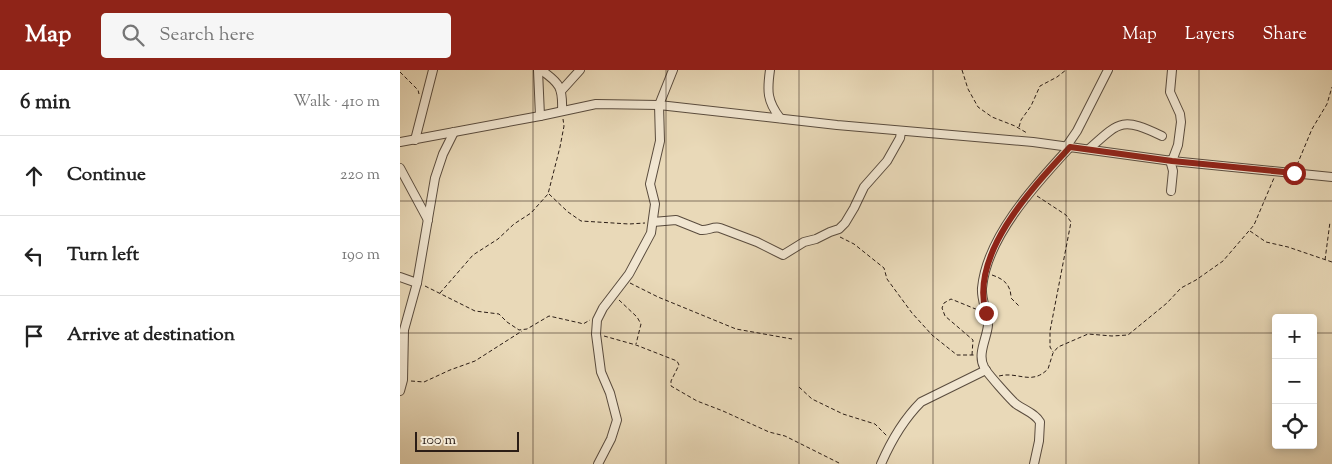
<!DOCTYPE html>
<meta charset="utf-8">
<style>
body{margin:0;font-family:"Sorts Mill Goudy",serif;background:#f6f6f6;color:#222}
.controls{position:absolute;right:15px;bottom:15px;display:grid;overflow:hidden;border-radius:5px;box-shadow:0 2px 8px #0003}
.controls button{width:45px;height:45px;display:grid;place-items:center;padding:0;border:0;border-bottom:1px solid #e0e0e0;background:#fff;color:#222;font:25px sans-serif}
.scale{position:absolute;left:15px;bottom:12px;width:104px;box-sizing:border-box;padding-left:5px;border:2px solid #2b1d16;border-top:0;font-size:14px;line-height:18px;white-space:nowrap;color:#2b1d16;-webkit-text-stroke:4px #f1e6d1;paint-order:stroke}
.stop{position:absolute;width:15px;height:15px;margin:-11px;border:4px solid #8f2418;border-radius:50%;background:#fff}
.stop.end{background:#8f2418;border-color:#fff;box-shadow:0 1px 5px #0008}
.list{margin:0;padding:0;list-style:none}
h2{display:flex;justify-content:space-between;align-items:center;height:65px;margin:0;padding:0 20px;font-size:21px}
h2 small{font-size:16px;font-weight:400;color:#767676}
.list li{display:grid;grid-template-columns:32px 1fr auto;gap:15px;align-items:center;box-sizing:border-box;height:80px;padding:0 20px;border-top:1px solid #e0e0e0}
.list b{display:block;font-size:19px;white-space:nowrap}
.list em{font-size:16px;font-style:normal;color:#767676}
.icon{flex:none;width:28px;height:28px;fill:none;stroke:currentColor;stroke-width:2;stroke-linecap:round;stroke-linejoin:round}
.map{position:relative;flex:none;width:932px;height:394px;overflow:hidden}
header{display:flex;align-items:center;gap:30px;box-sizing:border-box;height:70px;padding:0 25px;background:#8f2418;color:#fff}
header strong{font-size:24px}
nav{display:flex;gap:28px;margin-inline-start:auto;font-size:18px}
.search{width:350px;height:45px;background:#f6f6f6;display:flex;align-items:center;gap:12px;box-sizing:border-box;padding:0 18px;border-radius:5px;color:#767676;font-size:19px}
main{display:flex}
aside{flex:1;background:#fff}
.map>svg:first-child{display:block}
</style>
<header>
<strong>Map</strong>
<div class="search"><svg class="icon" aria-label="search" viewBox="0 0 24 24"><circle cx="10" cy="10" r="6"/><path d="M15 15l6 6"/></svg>Search here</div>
<nav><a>Map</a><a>Layers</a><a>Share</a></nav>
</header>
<main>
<aside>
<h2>6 min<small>Walk · 410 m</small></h2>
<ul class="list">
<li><svg class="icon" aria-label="ahead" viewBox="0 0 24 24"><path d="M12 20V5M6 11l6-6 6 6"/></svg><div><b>Continue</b></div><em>220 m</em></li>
<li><svg class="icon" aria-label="left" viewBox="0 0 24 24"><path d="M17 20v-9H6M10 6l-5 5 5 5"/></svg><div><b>Turn left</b></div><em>190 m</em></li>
<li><svg class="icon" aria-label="arrive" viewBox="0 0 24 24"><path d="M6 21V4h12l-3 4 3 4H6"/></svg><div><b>Arrive at destination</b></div></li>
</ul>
</aside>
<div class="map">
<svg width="932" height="394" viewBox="0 0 932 394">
<rect width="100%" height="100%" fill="#e9d9b8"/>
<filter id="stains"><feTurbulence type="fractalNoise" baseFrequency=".004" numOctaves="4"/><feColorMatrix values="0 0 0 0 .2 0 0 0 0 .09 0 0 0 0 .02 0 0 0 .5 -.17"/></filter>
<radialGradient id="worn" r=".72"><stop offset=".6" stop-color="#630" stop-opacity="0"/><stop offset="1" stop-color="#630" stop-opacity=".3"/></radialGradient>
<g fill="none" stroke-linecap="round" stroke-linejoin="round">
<g stroke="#5a4c3e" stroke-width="10">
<g id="street">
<path d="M138 0 140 46"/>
<path d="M141 0C160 13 163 18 162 41"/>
<path d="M370 0C367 21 367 31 380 48"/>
<path d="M772 0 770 22 780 44 781 52 778 75 772 91"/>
<path d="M161 21 180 0"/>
<path d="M15 70 33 0"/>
<path d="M0 72 140 46 196 34 259 35 437 55 633 72 772 91 932 107"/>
<path d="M666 77 677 61 708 0"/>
<path d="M689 79C720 51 722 47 762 66"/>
<path d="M770 90 773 101 771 121"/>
<path d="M0 98 28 150"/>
<path d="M253 152 276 150 301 160C308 161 313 156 320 158L357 172 383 185 404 172 416 169 430 162 439 159 445 153 454 138 464 117 487 91 500 68 501 62"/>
<path d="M0 207 17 213"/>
<path d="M0 321 3 310 4 260 17 213 35 108 43 84 54 62"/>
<path d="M198 394 211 369 217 350 210 323 201 302 196 264 197 250 203 238 229 204 251 163 255 134 250 114 260 71 259 35 273 0"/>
<path d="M481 394C491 371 503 350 521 332L586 300"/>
<path d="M634 394 639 371 640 352C635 343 624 340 616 334 611 330 586 302 584 297 577 284 587 268 588 255 588 242 581 231 582 218 587 166 636 114 670 77"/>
</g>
</g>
<g stroke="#2b1d16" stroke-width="1" stroke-dasharray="4 2.5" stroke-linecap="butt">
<path d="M562 0 568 19 578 37 592 47 615 56 627 63"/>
<path d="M0 2 18 20 19 24"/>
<path d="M619 57 621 50 631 36 640 16 657 7 666 0"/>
<path d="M897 95 912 59 927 34 932 17"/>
<path d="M149 124 168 142 181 151 229 154 245 153"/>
<path d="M637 126 666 145 671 152 650 261V277L653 282"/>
<path d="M850 161 866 172 888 177 932 192"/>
<path d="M440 167 454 174 484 198 487 209 512 243 532 265 557 285H574"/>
<path d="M925 190 930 152"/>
<path d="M592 205C604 209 611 215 611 228L620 237"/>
<path d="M230 213 258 227 336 259 392 269"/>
<path d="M25 216 75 241 99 244 107 252 119 260 127 259 149 246 180 253 183 254 190 250"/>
<path d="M40 223 73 185 98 169 114 154 131 143 148 124 160 77 164 56 163 49"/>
<path d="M219 230 237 247 241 254 236 274"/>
<path d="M204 266 236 275 277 291 279 295 271 311V316L297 331 323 341 369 362 385 366 441 394"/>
<path d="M572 285 573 270 545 246 542 238 544 233 551 229 578 240"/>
<path d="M599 306C618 301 631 316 648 299L653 283 658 277 688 264 712 266 728 265 767 233 781 218 796 210 823 191 854 155 874 108"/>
<path d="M11 311 24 312 50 300 75 291 122 261"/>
<path d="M399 317 412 329 443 344 475 354 487 366"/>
</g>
<use href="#street" stroke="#f1e6d1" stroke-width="8"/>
</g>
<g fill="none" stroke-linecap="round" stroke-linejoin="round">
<path stroke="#8f2418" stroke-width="6" d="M586 243C569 184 633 117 670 77L772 91 894 103"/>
</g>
<path fill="none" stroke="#2b1d16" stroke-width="1" stroke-opacity="0.55" d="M133 0V394M266 0V394M399 0V394M533 0V394M666 0V394M799 0V394M0 131H932M0 263H876M913 263H932"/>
<rect width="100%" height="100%" filter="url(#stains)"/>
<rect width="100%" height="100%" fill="url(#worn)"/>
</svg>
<div class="controls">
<button>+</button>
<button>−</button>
<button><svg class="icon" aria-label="locate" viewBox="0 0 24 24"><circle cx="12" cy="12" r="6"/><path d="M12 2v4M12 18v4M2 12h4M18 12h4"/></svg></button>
</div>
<div class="scale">100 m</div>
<div class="stop" style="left:894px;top:103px"></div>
<div class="stop end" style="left:586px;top:243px"></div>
</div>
</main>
